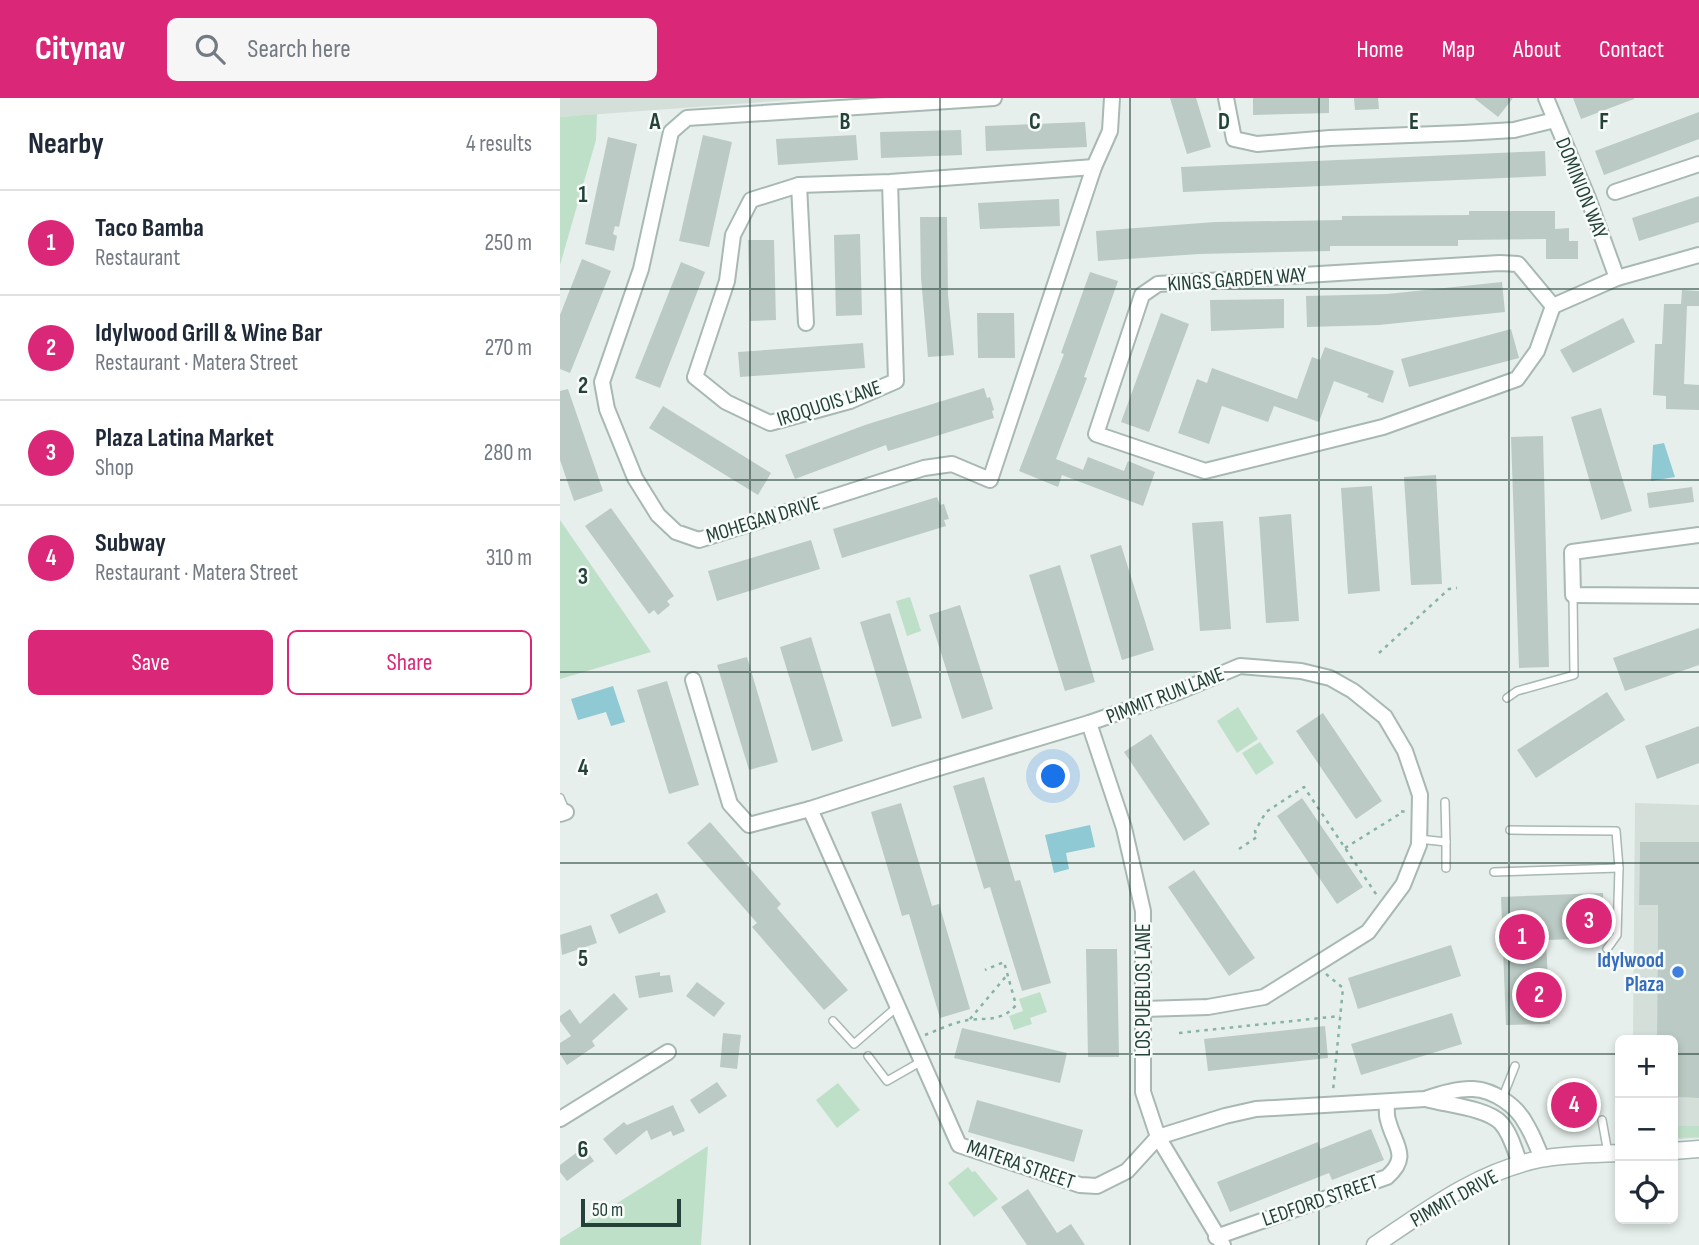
<!DOCTYPE html>
<meta charset="utf-8">
<style>
body{margin:0;font-family:"Sofia Sans Condensed",sans-serif;background:#f6f6f7;color:#1f2937}
.controls{position:absolute;right:21px;bottom:21px;display:grid;overflow:hidden;border-radius:10px;box-shadow:0 4px 10px #0003}
.controls button{width:63px;height:63px;display:grid;place-items:center;padding:0;border:0;border-bottom:2px solid #e0e1e3;background:#fff;color:#1f2937;font:35px sans-serif}
.scale{position:absolute;left:21px;bottom:18px;width:100px;box-sizing:border-box;padding-left:7px;border:4px solid #24423a;border-top:0;font-size:19px;line-height:24px;white-space:nowrap;color:#24423a;-webkit-text-stroke:5px #f7fbf9;paint-order:stroke}
.you{position:absolute;left:494px;top:679px;width:24px;height:24px;margin:-18px;border:5px solid #fff;border-radius:50%;background:#1a73e8;box-shadow:0 0 0 10px #1a73e833}
.badge{display:grid;place-items:center;width:46px;height:46px;border-radius:50%;background:#db2777;color:#fff;font-size:23px;font-weight:700}
.pin{position:absolute;translate:-50% -50%;border:4px solid #fff;box-shadow:0 2px 7px #0006}
.list{margin:0;padding:0;list-style:none}
h2{display:flex;justify-content:space-between;align-items:center;height:91px;margin:0;padding:0 28px;font-size:30px}
h2 small{font-size:23px;font-weight:400;color:#747a83}
.list li{display:grid;grid-template-columns:46px 1fr auto;gap:21px;align-items:center;box-sizing:border-box;height:105px;padding:0 28px;border-top:2px solid #e0e1e3}
.list b{display:block;font-size:26px;white-space:nowrap}
.list p{margin:0;font-size:23px;white-space:nowrap;color:#747a83}
.list em{font-size:23px;font-style:normal;color:#747a83}
.actions{display:flex;gap:14px;padding:21px 28px}
.actions a{flex:1;padding:16px 0;border:2px solid #db2777;border-radius:10px;text-align:center;font-size:24px;color:#db2777}
.actions .main{background:#db2777;color:#fff}
.icon{flex:none;width:38px;height:38px;fill:none;stroke:currentColor;stroke-width:2;stroke-linecap:round;stroke-linejoin:round}
.map{position:relative;flex:none;width:1139px;height:1147px;overflow:hidden}
header{display:flex;align-items:center;gap:42px;box-sizing:border-box;height:98px;padding:0 35px;background:#db2777;color:#fff}
header strong{font-size:33px}
nav{display:flex;gap:38px;margin-inline-start:auto;font-size:24px}
.search{width:490px;height:63px;background:#f6f6f7;display:flex;align-items:center;gap:18px;box-sizing:border-box;padding:0 24px;border-radius:10px;color:#747a83;font-size:26px}
main{display:flex}
aside{flex:1;background:#fff}
.map>svg:first-child{display:block}
</style>
<header>
<strong>Citynav</strong>
<div class="search"><svg class="icon" aria-label="search" viewBox="0 0 24 24"><circle cx="10" cy="10" r="6"/><path d="M15 15l6 6"/></svg>Search here</div>
<nav><a>Home</a><a>Map</a><a>About</a><a>Contact</a></nav>
</header>
<main>
<aside>
<h2>Nearby<small>4 results</small></h2>
<ul class="list">
<li><span class="badge">1</span><div><b>Taco Bamba</b><p>Restaurant</p></div><em>250 m</em></li>
<li><span class="badge">2</span><div><b>Idylwood Grill &amp; Wine Bar</b><p>Restaurant · Matera Street</p></div><em>270 m</em></li>
<li><span class="badge">3</span><div><b>Plaza Latina Market</b><p>Shop</p></div><em>280 m</em></li>
<li><span class="badge">4</span><div><b>Subway</b><p>Restaurant · Matera Street</p></div><em>310 m</em></li>
</ul>
<div class="actions"><a class="main">Save</a><a>Share</a></div>
</aside>
<div class="map">
<svg width="1139" height="1147" viewBox="0 0 1139 1147">
<rect width="100%" height="100%" fill="#e6efeb"/>
<g fill="#d4dfda">
<path d="M0 0H257L0 19Z"/>
<path d="M1075 705 1139 707V744H1080L1079 806 1098 807 1097 942H1073Z"/>
<path d="M1113 999 1139 1000V1040L1113 1041Z"/>
</g>
<g fill="#bfe0c8">
<path d="M37 16 36 42 0 167V19Z"/>
<path d="M0 422 91 554 0 581Z"/>
<path d="M350 499 361 533 347 538 336 503Z"/>
<path d="M678 609 698 641 677 655 657 623Z"/>
<path d="M700 644 714 665 696 677 682 655Z"/>
<path d="M480 894 487 914 470 920 472 926 454 932 449 918 463 913 459 901Z"/>
<path d="M278 985 300 1012 277 1030 256 1002Z"/>
<path d="M1113 1028H1139V1039L1113 1040Z"/>
<path d="M148 1048 141 1147H0V1141Z"/>
<path d="M408 1069 412 1074 415 1073 438 1101 414 1119 388 1085Z"/>
</g>
<g fill="#8ec9d4">
<path d="M1104 345 1115 379 1091 383 1093 347Z"/>
<path d="M53 588 65 624 51 628 46 614 18 622 11 601Z"/>
<path d="M530 727 535 749 506 755 509 771 494 775 485 737Z"/>
</g>
<g fill="#bbcac4">
<path d="M610 0H636L651 49 627 56Z"/>
<path d="M693 0H769V15L693 17Z"/>
<path d="M794 0H818L819 11 795 12Z"/>
<path d="M914 0H953L938 19Z"/>
<path d="M1013 0H1074V1L1021 21Z"/>
<path d="M1139 14V41L1044 77 1035 53Z"/>
<path d="M525 24 527 49 426 53 425 28Z"/>
<path d="M401 32 402 57 321 60 320 34Z"/>
<path d="M143 37 172 44 149 149 119 143Z"/>
<path d="M296 37 298 62 218 67 216 41Z"/>
<path d="M48 39 77 46 59 129 55 128 53 136 57 138 54 153 25 146Z"/>
<path d="M985 53 986 78 623 94 621 69Z"/>
<path d="M1139 98V124L1079 143 1072 120Z"/>
<path d="M499 101 500 128 420 131 418 105Z"/>
<path d="M909 113H995V131L1009 130V143H1018V161H986V141L898 142V148H770V153L639 156 538 163 536 133 655 124 782 122V118L909 117Z"/>
<path d="M360 119H387L388 197 394 257 368 259 361 180Z"/>
<path d="M300 136 302 217 276 218 274 137Z"/>
<path d="M188 142H214L216 222 190 223Z"/>
<path d="M22 161 51 173 10 275 0 271V217Z"/>
<path d="M121 164 145 174 100 290 75 280Z"/>
<path d="M530 174 558 183 524 279 527 280 496 361 523 372 528 359 564 373 568 363 595 374 583 408 502 377 498 389 459 373 504 256 501 255Z"/>
<path d="M942 184 945 214 819 227 747 229 746 198 827 196Z"/>
<path d="M1122 192 1139 193V208H1127L1124 286 1139 287V312L1106 311V298L1093 297 1095 246H1102L1104 206H1121Z"/>
<path d="M724 201V230L651 233 650 202Z"/>
<path d="M417 215H454L455 260H418Z"/>
<path d="M601 215 629 226 589 334 561 324Z"/>
<path d="M1063 220 1075 244 1013 275 1000 252Z"/>
<path d="M951 231 959 260 849 289 841 261Z"/>
<path d="M303 245 305 270 180 279 178 254Z"/>
<path d="M765 249 834 273 823 305 807 299 809 296 774 283 759 324 714 308 708 324 662 308 649 346 618 335 637 281 647 285 652 270 737 301 752 259 760 262Z"/>
<path d="M424 290 427 300 430 299 434 312 432 313 434 320 328 353 326 347 235 381 225 357 305 327Z"/>
<path d="M8 291 43 393 14 403 0 362V293Z"/>
<path d="M103 308 211 375 198 397 89 330Z"/>
<path d="M1041 310 1072 413 1041 422 1011 319Z"/>
<path d="M983 338 989 569 959 570 951 339Z"/>
<path d="M876 377 882 486 851 487 844 379Z"/>
<path d="M812 388 820 493 788 496 781 390Z"/>
<path d="M1132 389 1134 404 1089 410 1087 395Z"/>
<path d="M377 399 380 407 384 406 389 421 384 422 386 428 282 460 273 431Z"/>
<path d="M51 410 114 498 107 503 110 507 98 517 94 512 89 516 25 428Z"/>
<path d="M731 416 739 523 706 525 699 419Z"/>
<path d="M663 423 671 531 640 533 632 425Z"/>
<path d="M251 442 260 471 157 503 148 473Z"/>
<path d="M561 447 594 552 562 562 530 457Z"/>
<path d="M500 467 535 584 505 593 469 477Z"/>
<path d="M400 507 433 611 402 621 369 517Z"/>
<path d="M330 515 362 620 332 629 300 524Z"/>
<path d="M1139 530V567L1065 593 1053 560Z"/>
<path d="M251 539 283 643 252 653 220 549Z"/>
<path d="M187 559 218 664 189 672 157 567Z"/>
<path d="M107 583 139 687 109 696 77 592Z"/>
<path d="M1047 594 1065 622 976 680 957 652Z"/>
<path d="M763 615 822 703 796 721 736 633Z"/>
<path d="M1139 628V665L1097 681 1085 648Z"/>
<path d="M591 636 650 726 624 743 564 654Z"/>
<path d="M424 679 455 783 460 782 491 885 462 893 430 789 424 791 393 688Z"/>
<path d="M742 700 803 789 777 806 717 718Z"/>
<path d="M341 705 372 808 379 806 410 911 380 920 349 816 342 818 311 714Z"/>
<path d="M150 724 221 806 217 810 288 892 264 912 192 829 197 825 127 745Z"/>
<path d="M1080 744H1139V1000L1113 999V942H1097L1098 807H1079Z"/>
<path d="M634 772 695 860 669 878 608 789Z"/>
<path d="M97 795 106 814 59 836 50 817Z"/>
<path d="M1043 795 1045 840 986 842 990 926 946 927 941 799Z"/>
<path d="M31 827 37 845 2 857 0 837Z"/>
<path d="M891 847 901 878 798 911 788 880Z"/>
<path d="M526 851H557L559 959H528Z"/>
<path d="M100 874V878L110 877 113 894 79 900 75 878Z"/>
<path d="M137 884 165 905 154 919 126 898Z"/>
<path d="M54 895 68 911 32 943 35 948 7 967 0 956V945L11 938 0 923V918L10 911 20 926Z"/>
<path d="M892 915 902 946 801 977 791 946Z"/>
<path d="M765 928 768 960 648 973 644 941Z"/>
<path d="M402 930 507 955 500 985 394 960Z"/>
<path d="M163 935 181 937 177 971 160 969Z"/>
<path d="M157 984 167 998 139 1016 130 1002Z"/>
<path d="M1002 1001 1025 1003 1026 1013 1024 1017 1006 1020 1002 1011Z"/>
<path d="M417 1002 523 1032 514 1064 408 1034Z"/>
<path d="M113 1007 125 1033 113 1038 111 1033 91 1042 87 1032 56 1057 43 1041 64 1024 67 1027Z"/>
<path d="M811 1031 824 1062 772 1082 769 1075 670 1114 657 1084 758 1044 760 1051Z"/>
<path d="M24 1049 34 1063 7 1083 0 1074V1067Z"/>
<path d="M468 1091 497 1135 511 1126 525 1147H467L441 1109Z"/>
</g>
<g fill="none" stroke-linecap="round" stroke-linejoin="round">
<g stroke="#a8b8b2" stroke-width="10">
<g id="service">
<path d="M947 600 957 593 1014 577 1013 497"/>
<path d="M0 700 6 714"/>
<path d="M859 741 886 744 885 704"/>
<path d="M886 744V770"/>
<path d="M934 774 1059 770 1056 733 950 732"/>
<path d="M1047 851 1057 837 1059 770"/>
<path d="M273 923 294 946 338 908"/>
<path d="M308 958 327 983 362 963"/>
<path d="M942 1001 955 968"/>
<path d="M1042 1022 1048 1055"/>
</g>
</g>
<g stroke="#a8b8b2" stroke-width="18">
<g id="minor">
<path d="M434 0 127 20 111 34 81 171 42 284 47 311 75 380 98 417 116 434 139 442 364 370 392 366 430 382 534 69 550 33 552 0"/>
<path d="M666 0 674 41 697 46 770 40 903 35 954 32 995 22"/>
<path d="M986 0 1028 100 1057 180"/>
<path d="M330 84 336 283 290 303 210 325 166 304 135 279 167 183 173 137 191 102 239 87 330 84 534 69"/>
<path d="M239 87 246 225"/>
<path d="M1055 94 1139 66"/>
<path d="M940 165 958 166 993 208 977 253 957 281 823 329 645 373 536 336 582 197 598 186Z"/>
<path d="M993 208 1057 180 1139 157"/>
<path d="M1139 437 1012 454 1013 497 1139 498"/>
<path d="M133 582 170 706 189 727 250 711 362 675 529 625 618 594 680 568 741 573 770 580 793 593 825 619 845 653 860 697 859 747 843 787 808 834 704 899 648 909 584 911"/>
<path d="M529 625 564 730 583 813V994L598 1039 663 1147"/>
<path d="M250 711 399 1047 520 1087 537 1088 567 1073 598 1039 665 1018 696 1011 865 1001C879 996 898 990 913 991 934 992 957 1008 966 1026 973 1037 977 1049 982 1060"/>
<path d="M0 716 6 714"/>
<path d="M866 1001C887 1007 927 1010 941 1025 951 1036 955 1053 960 1066"/>
<path d="M0 1021 108 954"/>
<path d="M656 1139 827 1079C851 1058 834 1047 828 1022 826 1017 827 1010 827 1004"/>
</g>
</g>
<g stroke="#a8b8b2" stroke-width="19">
<g id="tertiary">
<path d="M1113 1053 1139 1051"/>
<path d="M815 1147C867 1112 917 1074 980 1061 1006 1056 1034 1056 1060 1055"/>
</g>
</g>
<g stroke="#86b3a5" stroke-width="2.5" stroke-dasharray="3.5 5" stroke-linecap="butt">
<path d="M819 555 889 491 897 490"/>
<path d="M785 750 838 717 840 713 847 714"/>
<path d="M679 751 697 739 695 733 706 714 744 689 818 799"/>
<path d="M766 876 783 890 773 993"/>
<path d="M410 921 448 876"/>
<path d="M619 935 780 918"/>
<path d="M365 937C378 932 394 924 409 922 428 920 443 923 456 907L444 864 425 872"/>
</g>
<use href="#service" stroke="#fff" stroke-width="7"/>
<use href="#minor" stroke="#fff" stroke-width="14"/>
<use href="#tertiary" stroke="#fff" stroke-width="16"/>
</g>
<path fill="none" stroke="#24423a" stroke-width="2" stroke-opacity="0.55" d="M190 0V1147M380 0V1147M570 0V1147M759 0V1147M949 0V1147M0 191H1139M0 382H1139M0 574H1139M0 765H1139M0 956H1060M1113 956H1139"/>
<circle fill="#3f7fe0" stroke="#f7fbf9" stroke-width="2.5" cx="1118" cy="874" r="7"/>
<g text-anchor="middle" stroke-width="5" stroke-linejoin="round" paint-order="stroke">
<g font-size="21" fill="#24423a" stroke="#f7fbf9">
<text transform="translate(1022 90) rotate(68)" y="7">DOMINION WAY</text>
<text transform="translate(677 181) rotate(-4)" y="7">KINGS GARDEN WAY</text>
<text transform="translate(269 305) rotate(-18)" y="7">IROQUOIS LANE</text>
<text transform="translate(203 421) rotate(-17)" y="7">MOHEGAN DRIVE</text>
<text transform="translate(605 597) rotate(-21)" y="7">PIMMIT RUN LANE</text>
<text transform="translate(583 892) rotate(-90)" y="7">LOS PUEBLOS LANE</text>
<text transform="translate(461 1066) rotate(19)" y="7">MATERA STREET</text>
<text transform="translate(894 1100) rotate(-29)" y="7">PIMMIT DRIVE</text>
<text transform="translate(760 1102) rotate(-19)" y="7">LEDFORD STREET</text>
</g>
<g font-size="21" font-weight="bold" fill="#366cbe" stroke="#f7fbf9" text-anchor="end">
<text x="1104" y="869">Idylwood<tspan x="1104" dy="24">Plaza</tspan></text>
</g>
</g>
<g font-size="23" text-anchor="middle" font-weight="bold" fill="#24423a" stroke="#f7fbf9" stroke-width="5" stroke-linejoin="round" paint-order="stroke">
<text x="95" y="31">A</text>
<text x="285" y="31">B</text>
<text x="475" y="31">C</text>
<text x="664" y="31">D</text>
<text x="854" y="31">E</text>
<text x="1044" y="31">F</text>
<text x="23" y="104">1</text>
<text x="23" y="295">2</text>
<text x="23" y="486">3</text>
<text x="23" y="677">4</text>
<text x="23" y="868">5</text>
<text x="23" y="1059">6</text>
</g>
</svg>
<div class="controls">
<button>+</button>
<button>−</button>
<button><svg class="icon" aria-label="locate" viewBox="0 0 24 24"><circle cx="12" cy="12" r="6"/><path d="M12 2v4M12 18v4M2 12h4M18 12h4"/></svg></button>
</div>
<div class="scale">50 m</div>
<div class="you"></div>
<div class="pin badge" style="left:962px;top:839px">1</div>
<div class="pin badge" style="left:979px;top:897px">2</div>
<div class="pin badge" style="left:1029px;top:823px">3</div>
<div class="pin badge" style="left:1014px;top:1007px">4</div>
</div>
</main>
